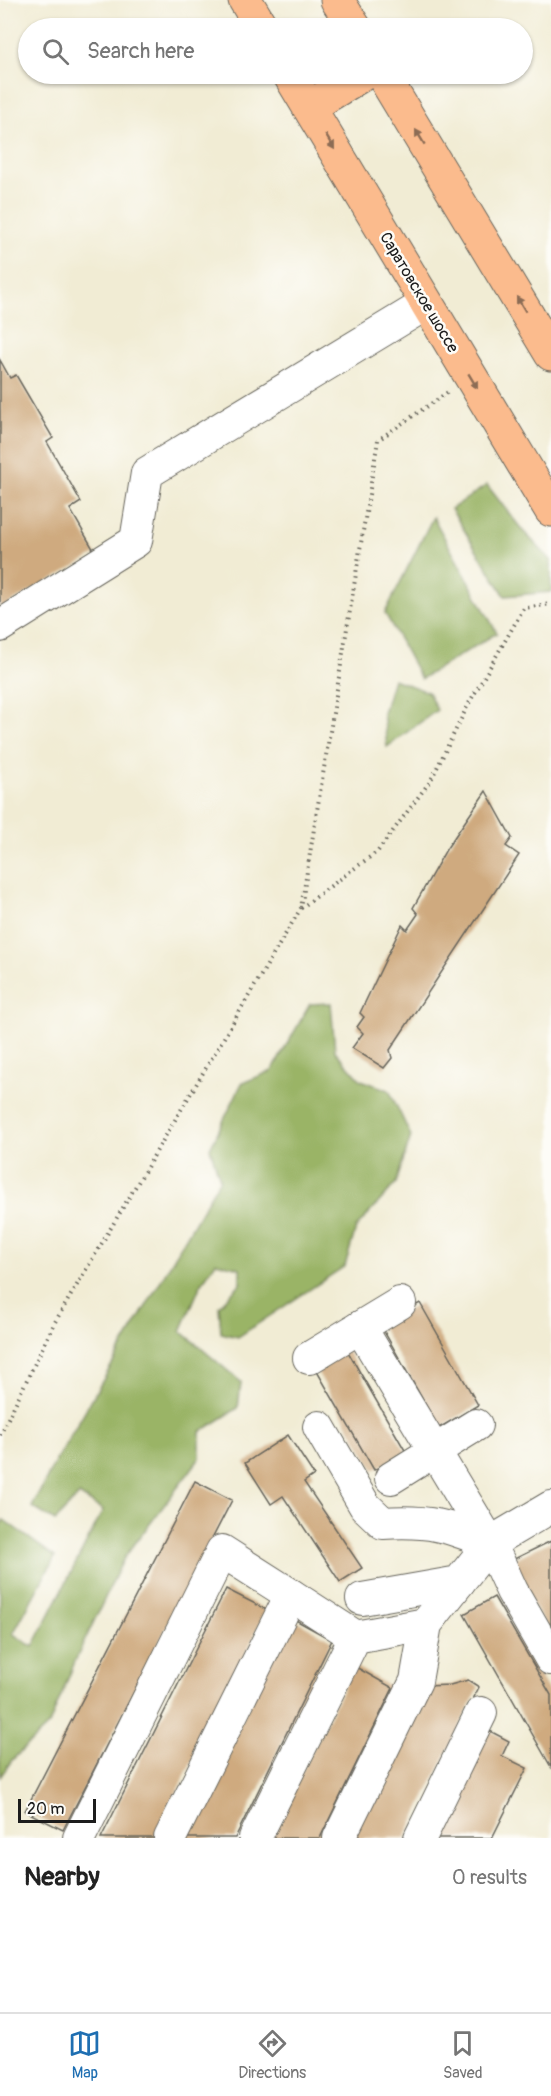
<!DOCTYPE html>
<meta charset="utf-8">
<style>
body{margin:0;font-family:Pangolin,sans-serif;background:#f6f6f6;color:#222}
.scale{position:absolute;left:18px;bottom:15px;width:78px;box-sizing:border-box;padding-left:6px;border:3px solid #1c1c1c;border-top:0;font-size:16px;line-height:21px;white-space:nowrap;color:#1c1c1c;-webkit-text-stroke:4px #fdfcf7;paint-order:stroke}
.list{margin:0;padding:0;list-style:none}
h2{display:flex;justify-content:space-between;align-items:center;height:78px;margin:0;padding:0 24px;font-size:26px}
h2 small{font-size:20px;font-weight:400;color:#767676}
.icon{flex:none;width:33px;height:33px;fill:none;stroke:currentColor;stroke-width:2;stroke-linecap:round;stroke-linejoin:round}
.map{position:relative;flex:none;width:551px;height:1838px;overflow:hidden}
.search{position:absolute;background:#fff;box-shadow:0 2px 4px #0004;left:18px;right:18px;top:18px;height:66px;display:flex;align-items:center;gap:15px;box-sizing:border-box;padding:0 21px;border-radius:33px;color:#767676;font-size:22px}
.sheet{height:174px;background:#fff}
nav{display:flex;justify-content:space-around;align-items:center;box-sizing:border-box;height:84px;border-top:2px solid #e0e0e0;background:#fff;font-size:16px;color:#767676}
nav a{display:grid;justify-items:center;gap:3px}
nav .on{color:#1f6fb2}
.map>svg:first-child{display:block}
</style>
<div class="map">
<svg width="551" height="1838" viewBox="0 0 551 1838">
<rect width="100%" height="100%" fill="#fdfcf7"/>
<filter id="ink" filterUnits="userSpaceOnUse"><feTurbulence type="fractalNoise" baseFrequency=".0167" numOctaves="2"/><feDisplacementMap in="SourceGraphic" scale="12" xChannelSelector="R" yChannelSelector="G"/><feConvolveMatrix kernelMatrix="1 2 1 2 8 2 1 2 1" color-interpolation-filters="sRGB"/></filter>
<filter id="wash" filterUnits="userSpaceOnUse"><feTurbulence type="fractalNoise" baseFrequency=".008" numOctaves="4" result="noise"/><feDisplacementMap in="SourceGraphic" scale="24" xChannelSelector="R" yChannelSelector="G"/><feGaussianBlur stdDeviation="1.35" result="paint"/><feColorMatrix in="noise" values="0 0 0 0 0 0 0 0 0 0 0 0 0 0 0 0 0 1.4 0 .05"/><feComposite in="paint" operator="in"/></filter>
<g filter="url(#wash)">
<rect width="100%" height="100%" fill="#f1ecd4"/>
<g fill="#9ab466" stroke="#5b6841" stroke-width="1.5">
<path d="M487 485 523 531 551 560V592L505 596 451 509Z"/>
<path d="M433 517 497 633 421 679 385 613Z"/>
<path d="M393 679 428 692 437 710 387 747 383 713Z"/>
<path d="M331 1003 335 1051 361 1080 389 1090 411 1136 396 1183 356 1228 345 1266 238 1337 221 1333 219 1306 240 1284V1268L216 1262 201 1284 181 1331 241 1382 238 1408 200 1432V1458L124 1558 76 1659 49 1725 12 1760 0 1777V1527L4 1520 55 1557 13 1634 33 1647 103 1510 79 1495 55 1521 32 1507 54 1464 220 1179 210 1148 242 1083 272 1071 310 1004Z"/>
</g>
<g id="blocks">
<g fill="#cfaa7f">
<path d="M0 360 10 378 16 375 53 438 47 442 81 502 70 509 96 554 0 609Z"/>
<path d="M486 791 512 838 506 846 519 855 390 1050 392 1058 384 1068 352 1048 363 1033 357 1027 364 1017 360 1013 402 925 407 930 418 914 413 908 447 848Z"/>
<path d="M420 1303 478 1405 439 1428 381 1326Z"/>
<path d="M347 1350 406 1452 374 1470 315 1368Z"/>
<path d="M288 1435 314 1475 304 1482 362 1568 340 1582 283 1496 271 1504 245 1463Z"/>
<path d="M195 1481 232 1500 63 1830 25 1811Z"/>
<path d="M551 1541V1635L508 1562Z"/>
<path d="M226 1589 267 1610 154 1838H101Z"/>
<path d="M494 1597 551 1695V1767L464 1614Z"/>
<path d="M292 1618 332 1640 235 1838H182Z"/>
<path d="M354 1666 393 1688 320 1838H269Z"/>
<path d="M468 1680 479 1687 405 1838H351L425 1686 450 1685Z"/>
<path d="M488 1730 509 1741 502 1756 527 1768 492 1838H434Z"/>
</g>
</g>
</g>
<g filter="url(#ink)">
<use href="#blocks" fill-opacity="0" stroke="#67655c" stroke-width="1.5"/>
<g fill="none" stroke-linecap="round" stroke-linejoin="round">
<g stroke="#67655c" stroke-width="34">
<g id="minor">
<path d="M0 626 136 541 147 473 426 304"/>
<path d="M360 1327 490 1543 551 1507"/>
<path d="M309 1358 400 1303"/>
<path d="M319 1427 365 1506 383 1523C429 1520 449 1526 490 1543L512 1591 551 1659"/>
<path d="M391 1478 476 1425"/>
<path d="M362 1599 459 1582 490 1543"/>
<path d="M79 1838 222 1551 291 1595"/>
<path d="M170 1838 291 1595 356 1637"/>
<path d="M255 1838 355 1637 426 1624"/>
<path d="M339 1838 416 1681 426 1624 459 1582"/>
<path d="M420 1838 481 1713"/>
</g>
</g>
<g stroke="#67655c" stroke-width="35">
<g id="major">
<path d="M245 0 262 28"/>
<path d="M337 0 355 28"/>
<path d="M289 74 551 510"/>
<path d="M382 74 551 354"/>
<path d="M309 107 363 74"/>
</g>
</g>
<g stroke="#67655c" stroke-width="4" stroke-dasharray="1.5 4.5" stroke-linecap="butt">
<path d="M301 908 378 851 431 780 468 705 524 608 551 604"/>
<path d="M0 1435 55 1322 301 908 378 440 448 392"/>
</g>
<use href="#minor" stroke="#fff" stroke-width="32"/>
<use href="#major" stroke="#fbbb8d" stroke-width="33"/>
</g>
<defs><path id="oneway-solid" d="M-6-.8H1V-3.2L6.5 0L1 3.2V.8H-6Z" transform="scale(1.5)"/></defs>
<g fill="#8c6c54">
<use href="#oneway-solid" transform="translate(420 137) rotate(-121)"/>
<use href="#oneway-solid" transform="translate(330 142) rotate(59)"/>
<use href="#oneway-solid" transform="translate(521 304) rotate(-121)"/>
<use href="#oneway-solid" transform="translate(473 381) rotate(59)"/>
</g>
</g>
<g text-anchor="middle" stroke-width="5" stroke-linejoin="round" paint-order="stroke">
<g font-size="16" fill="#1c1c1c" stroke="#fdfcf7">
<text transform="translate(420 292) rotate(59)" y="6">Саратовское шоссе</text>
</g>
</g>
</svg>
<div class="scale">20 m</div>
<div class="search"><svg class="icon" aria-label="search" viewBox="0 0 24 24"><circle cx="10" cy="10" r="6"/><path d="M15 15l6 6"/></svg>Search here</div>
</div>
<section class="sheet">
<h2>Nearby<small>0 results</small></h2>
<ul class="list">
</ul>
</section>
<nav>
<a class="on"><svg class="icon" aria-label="map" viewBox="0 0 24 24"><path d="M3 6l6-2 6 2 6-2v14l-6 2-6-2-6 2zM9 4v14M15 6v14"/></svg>Map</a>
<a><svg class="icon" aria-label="directions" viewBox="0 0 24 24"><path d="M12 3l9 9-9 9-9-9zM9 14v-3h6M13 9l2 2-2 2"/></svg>Directions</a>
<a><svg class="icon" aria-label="saved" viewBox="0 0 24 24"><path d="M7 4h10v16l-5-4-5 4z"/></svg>Saved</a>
</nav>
